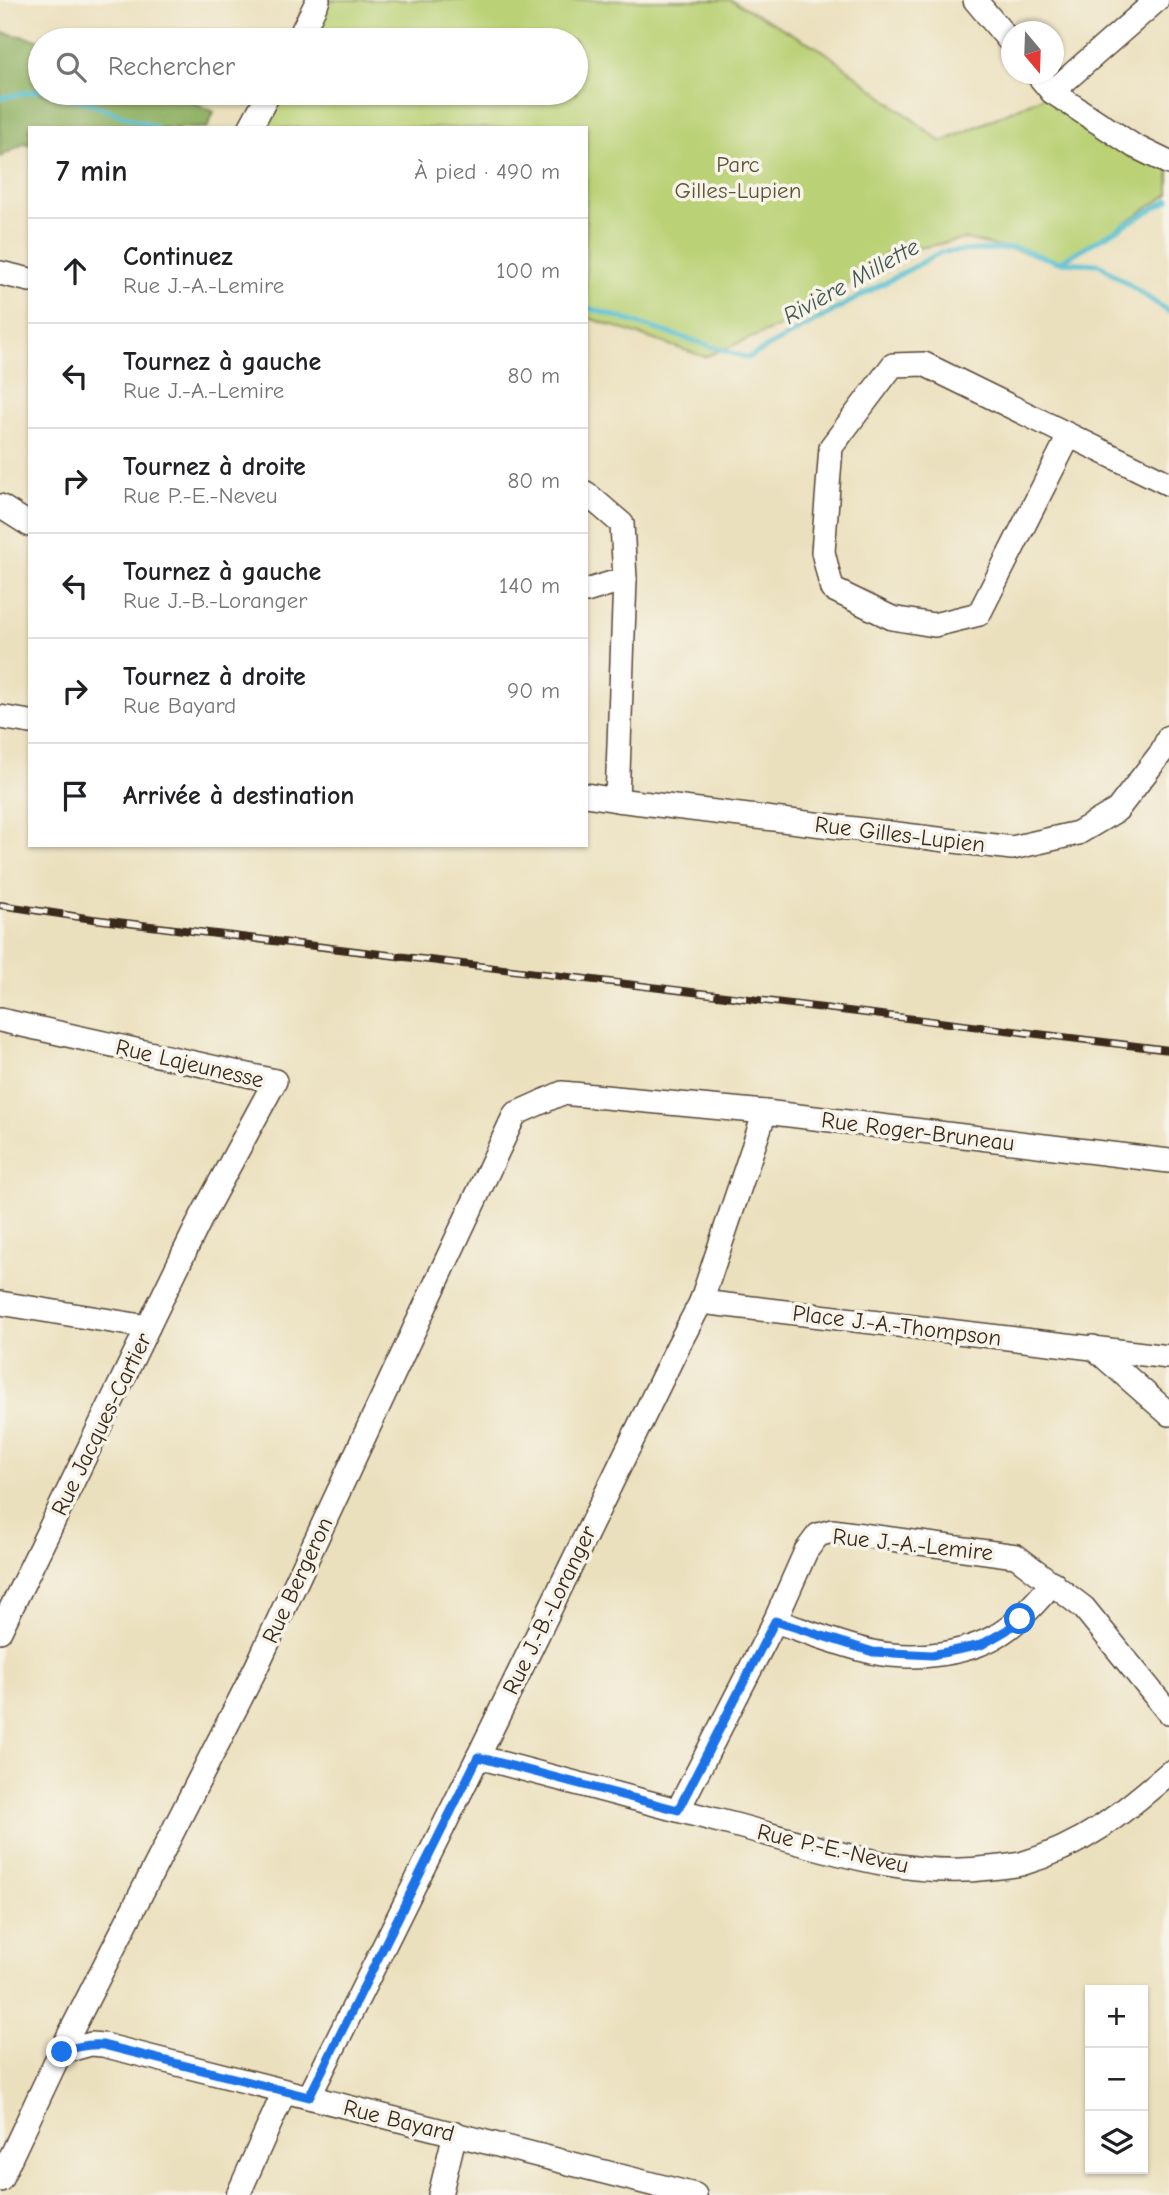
<!DOCTYPE html>
<html lang="fr">
<meta charset="utf-8">
<style>
body{margin:0;font-family:"Comic Neue",sans-serif;background:#f2f2f2;color:#202124}
.controls{position:absolute;right:21px;bottom:21px;display:grid;overflow:hidden;border-radius:0px;box-shadow:0 2px 5px #0004}
.controls button{width:63px;height:63px;display:grid;place-items:center;padding:0;border:0;border-bottom:2px solid #e0e0e0;background:#fff;color:#202124;font:35px sans-serif}
.compass{position:absolute;left:1001px;top:21px;width:63px;height:63px;border-radius:50%;background:#fff;box-shadow:0 2px 5px #0004;rotate:161deg}
.stop{position:absolute;width:21px;height:21px;margin:-16px;border:5px solid #1a73e8;border-radius:50%;background:#fff}
.stop.end{background:#1a73e8;border-color:#fff;box-shadow:0 2px 7px #0008}
.list{margin:0;padding:0;list-style:none}
h2{display:flex;justify-content:space-between;align-items:center;height:91px;margin:0;padding:0 28px;font-size:30px}
h2 small{font-size:23px;font-weight:400;color:#757577}
.list li{display:grid;grid-template-columns:46px 1fr auto;gap:21px;align-items:center;box-sizing:border-box;height:105px;padding:0 28px;border-top:2px solid #e0e0e0}
.list b{display:block;font-size:26px;white-space:nowrap}
.list p{margin:0;font-size:23px;white-space:nowrap;color:#757577}
.list em{font-size:23px;font-style:normal;color:#757577}
.icon{flex:none;width:38px;height:38px;fill:none;stroke:currentColor;stroke-width:2;stroke-linecap:round;stroke-linejoin:round}
.map{position:relative;flex:none;width:1169px;height:2195px;overflow:hidden}
.search{position:absolute;background:#fff;box-shadow:0 2px 5px #0004;left:28px;top:28px;width:560px;height:77px;display:flex;align-items:center;gap:18px;box-sizing:border-box;padding:0 24px;border-radius:38px;color:#757577;font-size:26px}
.panel{position:absolute;background:#fff;box-shadow:0 2px 5px #0004;left:28px;top:126px;width:560px;height:721px;border-radius:0px}
.map>svg:first-child{display:block}
</style>
<div class="map">
<svg width="1169" height="2195" viewBox="0 0 1169 2195">
<rect width="100%" height="100%" fill="#f7f3e8"/>
<filter id="ink" filterUnits="userSpaceOnUse"><feTurbulence type="fractalNoise" baseFrequency=".0143" numOctaves="2"/><feDisplacementMap in="SourceGraphic" scale="14" xChannelSelector="R" yChannelSelector="G"/><feConvolveMatrix kernelMatrix="1 2 1 2 8 2 1 2 1" color-interpolation-filters="sRGB"/></filter>
<filter id="wash" filterUnits="userSpaceOnUse"><feTurbulence type="fractalNoise" baseFrequency=".00686" numOctaves="4" result="noise"/><feDisplacementMap in="SourceGraphic" scale="28" xChannelSelector="R" yChannelSelector="G"/><feGaussianBlur stdDeviation="1.57" result="paint"/><feColorMatrix in="noise" values="0 0 0 0 0 0 0 0 0 0 0 0 0 0 0 0 0 1.4 0 .05"/><feComposite in="paint" operator="in"/></filter>
<g filter="url(#wash)">
<rect width="100%" height="100%" fill="#ebe0bd"/>
<path fill="#bad176" stroke="#7a7e4a" stroke-width="2" d="M319 0H731L824 51 942 142 1051 93 1169 164V194L1064 262 966 239 887 254 809 314 705 357 586 317V128H255L273 93H576V40H299Z"/>
<path fill="#93b367" stroke="#676e42" stroke-width="2" d="M0 32 40 40V93H174L214 112 207 128H30V145L25 143 0 157Z"/>
<g fill="none" stroke-linecap="round" stroke-linejoin="round">
<g stroke="#56c0d1" stroke-width="5">
<path d="M60 93 157 128"/>
<path d="M0 98 40 90"/>
<path d="M1059 262 1169 200"/>
<path d="M586 307 748 358 941 252 1016 248 1059 262 1099 264 1169 312"/>
</g>
</g>
</g>
<g filter="url(#ink)">
<g fill="none" stroke-linecap="round" stroke-linejoin="round">
<g stroke="#554536" stroke-width="26">
<g id="minor">
<path d="M975 0 1012 44"/>
<path d="M298 40 318 0"/>
<path d="M1037 74 1052 92 1134 146 1169 163"/>
<path d="M1052 92 1157 0"/>
<path d="M250 128 269 93"/>
<path d="M0 273 30 280"/>
<path d="M1069 436 979 614 934 625 892 618 832 589 823 552 831 447 893 365 924 364 1169 484"/>
<path d="M586 493 622 524 625 579 617 800"/>
<path d="M0 506 30 525"/>
<path d="M586 591 625 579"/>
<path d="M0 717 30 722"/>
<path d="M586 795 617 800 1012 848 1078 833 1117 810 1161 753 1169 737"/>
<path d="M0 1020 275 1081 202 1216 0 1631"/>
<path d="M701 1302 1169 1357"/>
<path d="M0 1303 148 1327"/>
<path d="M1093 1347 1169 1414"/>
<path d="M775 1621C805 1631 841 1645 872 1652 915 1661 972 1655 1007 1629 1025 1616 1038 1599 1053 1583"/>
<path d="M478 1757C563 1780 649 1803 735 1825 817 1847 904 1879 990 1868 1000 1867 1011 1866 1021 1864 1085 1845 1120 1815 1169 1773"/>
<path d="M678 1810 775 1621 806 1551 818 1535 832 1531 1016 1556 1084 1608 1169 1713"/>
<path d="M62 2052 91 2044 103 2045 695 2195"/>
<path d="M309 2097 478 1757 678 1346 701 1302 765 1112"/>
<path d="M0 2180 55 2063 256 1668 515 1114 562 1093 765 1112 1169 1161"/>
<path d="M238 2195 284 2092"/>
<path d="M440 2195 455 2133"/>
</g>
</g>
<use href="#minor" stroke="#fff" stroke-width="23"/>
<g stroke="#3b2a1e" stroke-width="8">
<path id="rail" d="M0 905 93 919 1169 1050"/>
</g>
<use href="#rail" stroke="#f7f3e8" stroke-width="5" stroke-dasharray="16" stroke-linecap="butt"/>
</g>
</g>
<g fill="none" stroke-linecap="round" stroke-linejoin="round" filter="url(#ink)">
<path stroke="#1a73e8" stroke-width="9" d="M62 2052C76 2046 88 2044 103 2045L309 2097 478 1757 678 1810 775 1621 873 1652 932 1655 981 1645 1007 1630 1020 1619"/>
</g>
<g text-anchor="middle" stroke-width="7" stroke-linejoin="round" paint-order="stroke">
<g font-size="23" fill="#5b5434" stroke="#f7f3e8">
<text x="738" y="172">Parc<tspan x="738" dy="26">Gilles-Lupien</tspan></text>
</g>
<g font-size="23" fill="#3b2a1e" stroke="#f7f3e8">
<text transform="translate(900 834) rotate(7)" y="8">Rue Gilles-Lupien</text>
<text transform="translate(190 1063) rotate(13)" y="8">Rue Lajeunesse</text>
<text transform="translate(918 1131) rotate(7)" y="8">Rue Roger-Bruneau</text>
<text transform="translate(897 1325) rotate(7)" y="8">Place J.-A.-Thompson</text>
<text transform="translate(101 1424) rotate(-64)" y="8">Rue Jacques-Cartier</text>
<text transform="translate(913 1544) rotate(6)" y="8">Rue J.-A.-Lemire</text>
<text transform="translate(297 1580) rotate(-65)" y="8">Rue Bergeron</text>
<text transform="translate(549 1610) rotate(-64)" y="8">Rue J.-B.-Loranger</text>
<text transform="translate(833 1848) rotate(13)" y="8">Rue P.-E.-Neveu</text>
<text transform="translate(399 2120) rotate(14)" y="8">Rue Bayard</text>
</g>
<g font-size="24" font-style="italic" fill="#435754" stroke="#f7f3e8">
<text transform="translate(851 281) rotate(-29)" y="8">Rivière Millette</text>
</g>
</g>
</svg>
<div class="controls">
<button>+</button>
<button>−</button>
<button><svg class="icon" aria-label="layers" viewBox="0 0 24 24"><path d="M12 4l9 5-9 5-9-5zM3 14l9 5 9-5"/></svg></button>
</div>
<svg class="compass" viewBox="-18 -18 36 36"><path d="M0-13l5 13h-10z" fill="#e53935"/><path d="M0 13l5-13h-10z" fill="#757577"/></svg>
<div class="stop" style="left:1020px;top:1619px"></div>
<div class="stop end" style="left:62px;top:2052px"></div>
<div class="search"><svg class="icon" aria-label="search" viewBox="0 0 24 24"><circle cx="10" cy="10" r="6"/><path d="M15 15l6 6"/></svg>Rechercher</div>
<section class="panel">
<h2>7 min<small>À pied · 490 m</small></h2>
<ul class="list">
<li><svg class="icon" aria-label="ahead" viewBox="0 0 24 24"><path d="M12 20V5M6 11l6-6 6 6"/></svg><div><b>Continuez</b><p>Rue J.-A.-Lemire</p></div><em>100 m</em></li>
<li><svg class="icon" aria-label="left" viewBox="0 0 24 24"><path d="M17 20v-9H6M10 6l-5 5 5 5"/></svg><div><b>Tournez à gauche</b><p>Rue J.-A.-Lemire</p></div><em>80 m</em></li>
<li><svg class="icon" aria-label="right" viewBox="0 0 24 24"><path d="M7 20v-9h11M14 6l5 5-5 5"/></svg><div><b>Tournez à droite</b><p>Rue P.-E.-Neveu</p></div><em>80 m</em></li>
<li><svg class="icon" aria-label="left" viewBox="0 0 24 24"><path d="M17 20v-9H6M10 6l-5 5 5 5"/></svg><div><b>Tournez à gauche</b><p>Rue J.-B.-Loranger</p></div><em>140 m</em></li>
<li><svg class="icon" aria-label="right" viewBox="0 0 24 24"><path d="M7 20v-9h11M14 6l5 5-5 5"/></svg><div><b>Tournez à droite</b><p>Rue Bayard</p></div><em>90 m</em></li>
<li><svg class="icon" aria-label="arrive" viewBox="0 0 24 24"><path d="M6 21V4h12l-3 4 3 4H6"/></svg><div><b>Arrivée à destination</b></div></li>
</ul>
</section>
</div>
